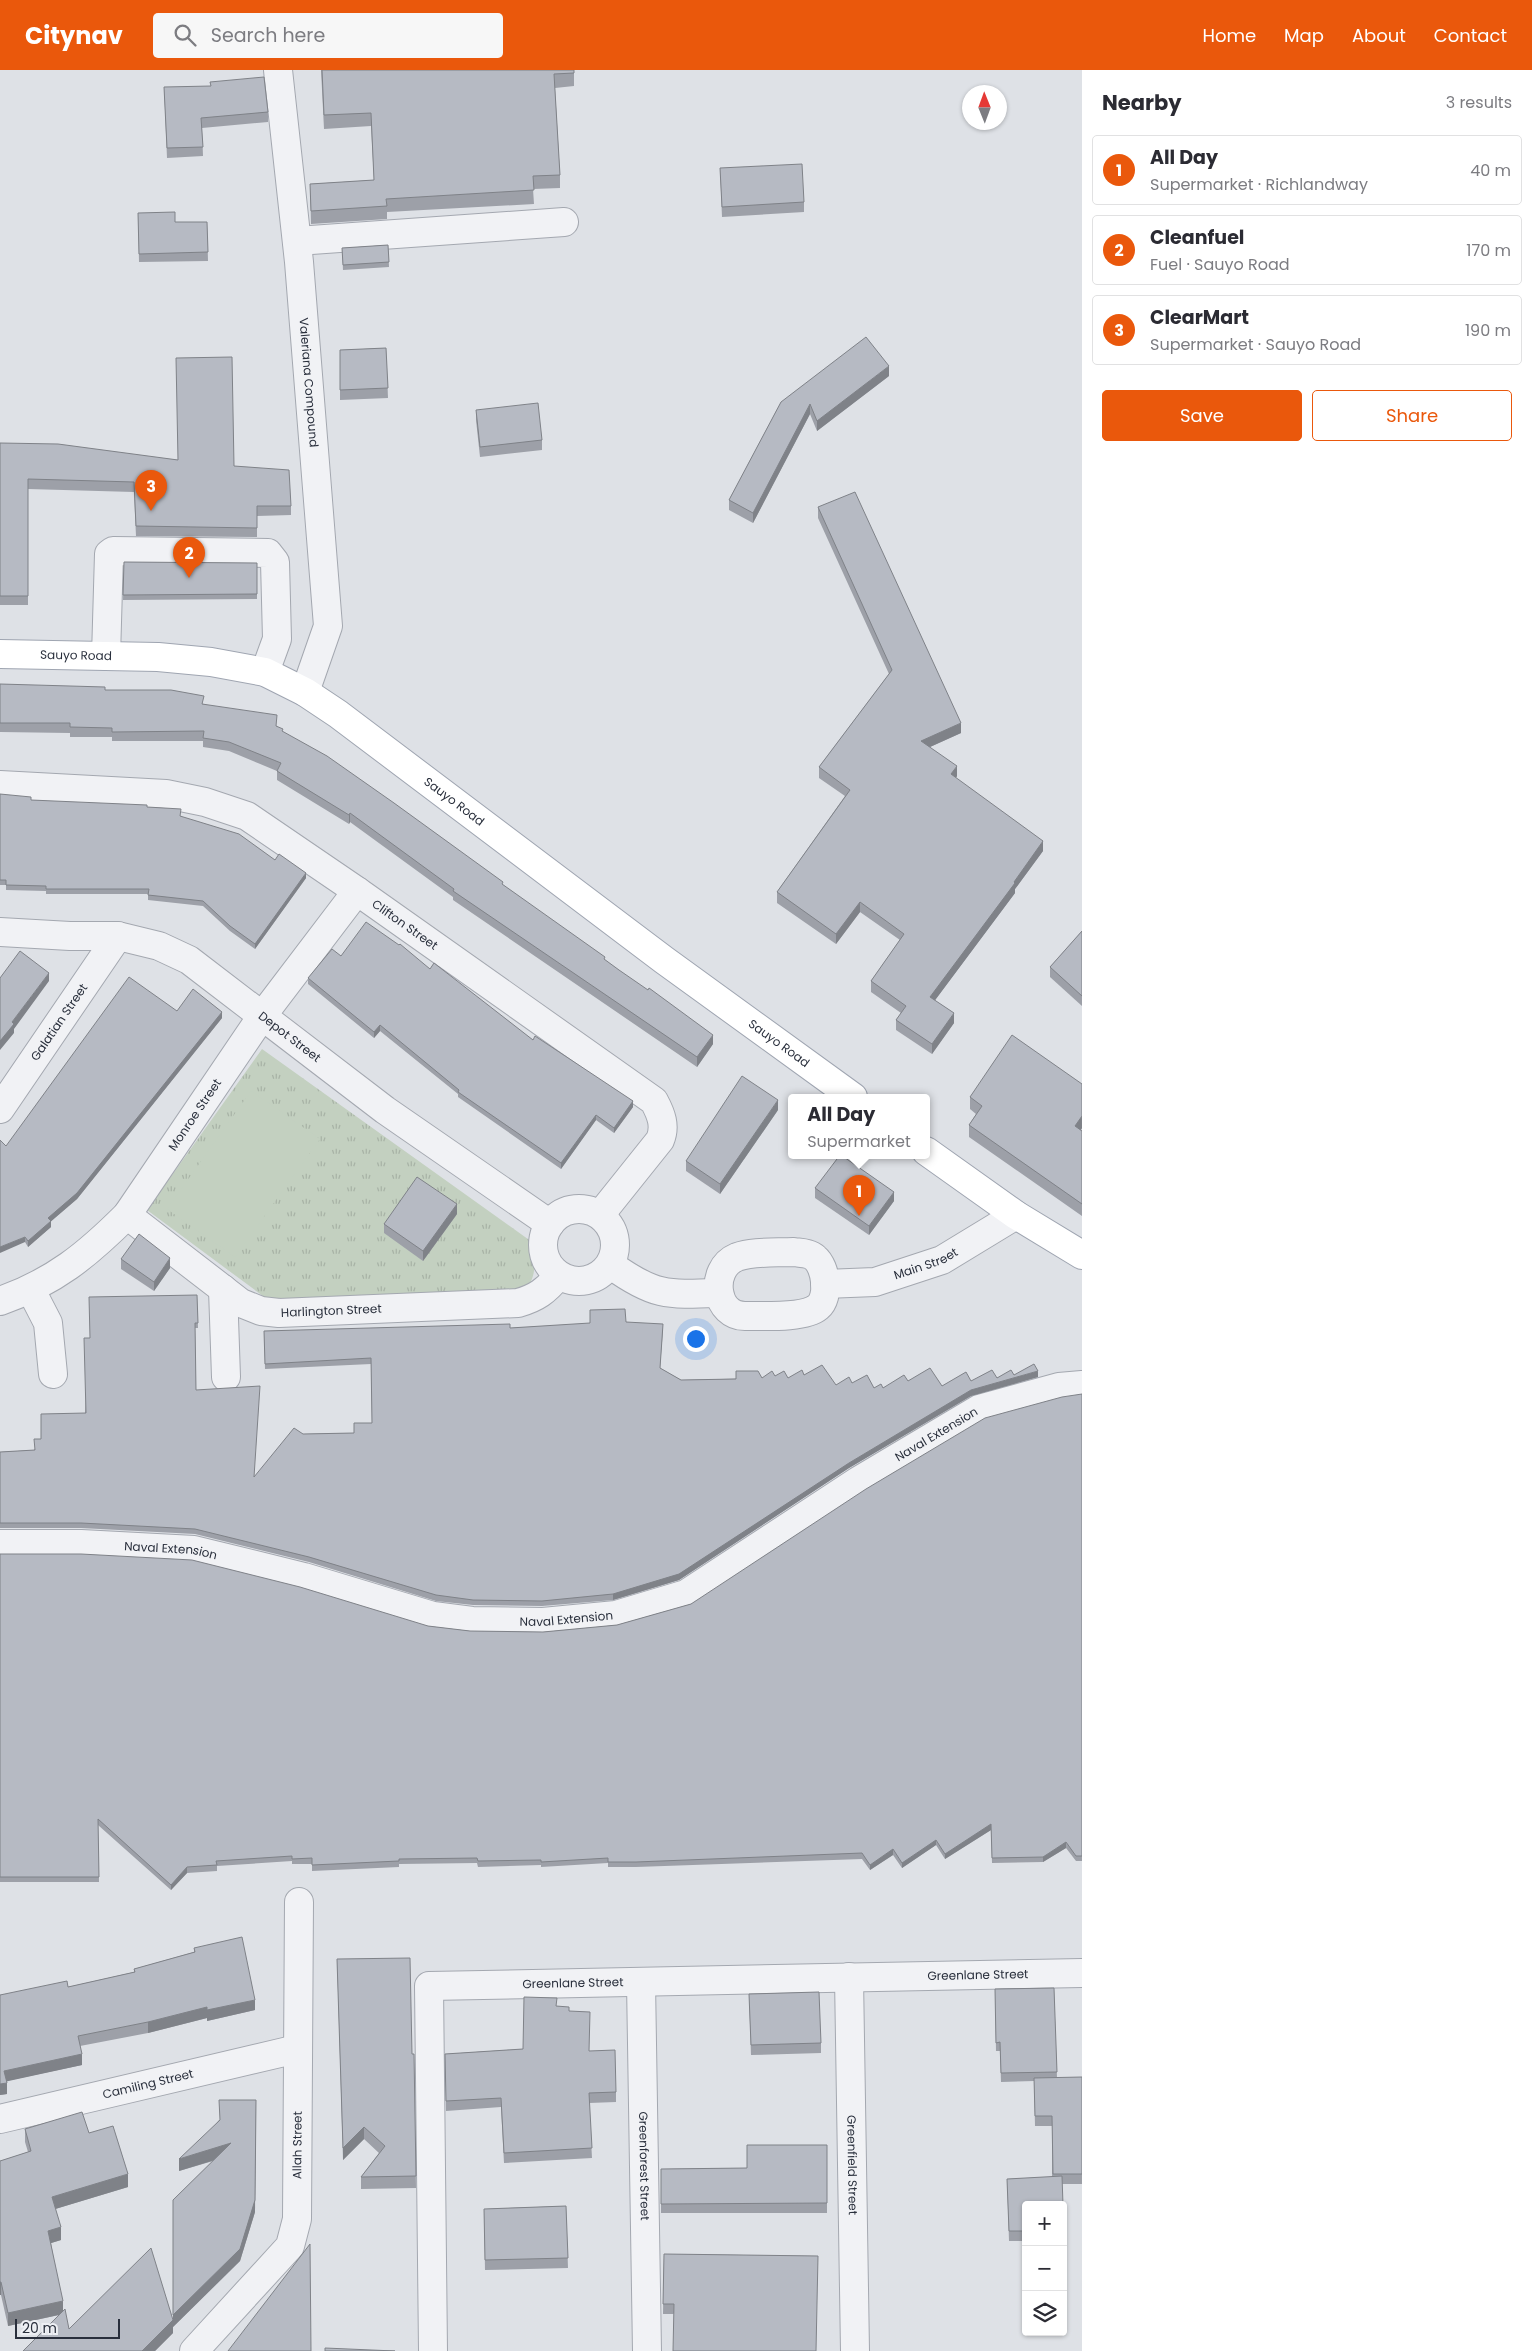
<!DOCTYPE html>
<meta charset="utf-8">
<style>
body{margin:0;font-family:Poppins,sans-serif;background:#f7f7f7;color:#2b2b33}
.controls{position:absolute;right:15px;bottom:15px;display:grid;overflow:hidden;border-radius:5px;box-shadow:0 1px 4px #0004}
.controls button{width:45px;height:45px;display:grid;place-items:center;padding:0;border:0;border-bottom:1px solid #e1e1e2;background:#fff;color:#2b2b33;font:25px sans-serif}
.compass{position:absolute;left:962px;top:15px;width:45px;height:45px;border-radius:50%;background:#fff;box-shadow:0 1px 4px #0004;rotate:359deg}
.scale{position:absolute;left:15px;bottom:12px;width:105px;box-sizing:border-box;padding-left:5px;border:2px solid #292f3c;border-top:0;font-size:14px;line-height:18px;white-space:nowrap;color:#292f3c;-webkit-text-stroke:4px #eef0f4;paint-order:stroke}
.you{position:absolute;left:695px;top:1268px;width:18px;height:18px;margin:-12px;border:4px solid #fff;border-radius:50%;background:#1a73e8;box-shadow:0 0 0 8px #1a73e833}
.badge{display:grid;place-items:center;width:32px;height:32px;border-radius:50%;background:#ea580c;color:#fff;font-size:16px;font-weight:700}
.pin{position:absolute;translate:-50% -41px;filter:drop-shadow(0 1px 2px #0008)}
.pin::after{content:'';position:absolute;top:26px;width:18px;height:15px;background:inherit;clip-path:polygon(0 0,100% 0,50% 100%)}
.popup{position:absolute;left:788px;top:1024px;width:142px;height:65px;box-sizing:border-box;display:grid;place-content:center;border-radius:5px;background:#fff;filter:drop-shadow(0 1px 4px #0005);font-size:16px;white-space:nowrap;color:#7c7c81}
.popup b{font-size:19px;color:#2b2b33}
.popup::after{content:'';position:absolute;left:50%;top:100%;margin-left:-10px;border:10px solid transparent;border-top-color:#fff}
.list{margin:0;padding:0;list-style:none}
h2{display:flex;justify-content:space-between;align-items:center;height:65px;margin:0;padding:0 20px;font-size:21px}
h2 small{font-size:16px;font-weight:400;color:#7c7c81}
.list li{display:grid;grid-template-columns:32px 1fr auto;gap:15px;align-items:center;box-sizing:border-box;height:70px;margin:0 10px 10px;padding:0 10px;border:1px solid #e1e1e2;border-radius:5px}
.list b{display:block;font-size:19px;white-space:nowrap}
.list p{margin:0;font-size:16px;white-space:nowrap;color:#7c7c81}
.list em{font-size:16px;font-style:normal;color:#7c7c81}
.actions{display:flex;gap:10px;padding:15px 20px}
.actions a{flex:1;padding:11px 0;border:1px solid #ea580c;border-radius:5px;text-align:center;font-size:18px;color:#ea580c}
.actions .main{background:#ea580c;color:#fff}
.icon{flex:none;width:28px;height:28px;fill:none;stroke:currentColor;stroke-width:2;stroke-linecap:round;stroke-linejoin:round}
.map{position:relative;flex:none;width:1082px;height:2281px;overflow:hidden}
header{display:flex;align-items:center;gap:30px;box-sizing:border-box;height:70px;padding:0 25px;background:#ea580c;color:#fff}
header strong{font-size:24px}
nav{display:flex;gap:28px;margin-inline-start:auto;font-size:18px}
.search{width:350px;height:45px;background:#f7f7f7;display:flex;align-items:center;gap:12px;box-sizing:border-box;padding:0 18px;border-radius:5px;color:#7c7c81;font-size:19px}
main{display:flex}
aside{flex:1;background:#fff}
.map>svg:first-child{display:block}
</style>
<header>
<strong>Citynav</strong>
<div class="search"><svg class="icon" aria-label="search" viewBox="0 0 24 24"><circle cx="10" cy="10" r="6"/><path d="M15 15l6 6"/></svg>Search here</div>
<nav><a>Home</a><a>Map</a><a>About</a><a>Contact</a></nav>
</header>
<main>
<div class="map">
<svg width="1082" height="2281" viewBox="0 0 1082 2281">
<defs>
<pattern id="grass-tufts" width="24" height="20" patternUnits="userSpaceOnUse" patternTransform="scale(1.25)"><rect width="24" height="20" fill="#c3d0c0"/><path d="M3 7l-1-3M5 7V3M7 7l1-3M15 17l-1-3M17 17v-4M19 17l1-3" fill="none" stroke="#a8b3a6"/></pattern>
</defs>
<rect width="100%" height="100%" fill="#dee1e6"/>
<path fill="url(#grass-tufts)" d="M262 979 532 1172C535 1194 538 1207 522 1224L271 1232 147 1140Z"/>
<path fill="#c3d0c0" d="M251 1021 320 1069 235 1187 167 1139Z"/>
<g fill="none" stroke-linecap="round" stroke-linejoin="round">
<g stroke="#a4a8b0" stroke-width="30">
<g id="minor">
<path id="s1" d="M278 0 299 192 328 556 305 622"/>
<path d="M297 171 564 152"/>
<path d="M106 586 109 484 113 481 268 483 275 492 277 569 265 602"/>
<path id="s2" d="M0 715 166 724 205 732 247 746 357 821 654 1031C661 1044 666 1056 660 1070L600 1145"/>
<path id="s3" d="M0 862 70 866H118L159 876 189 890 385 1040 550 1154"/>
<path id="s4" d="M0 1039 118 866"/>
<circle cx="579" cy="1175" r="36"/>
<path id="s5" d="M127 1145 241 1233 261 1241 279 1243 518 1233C536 1228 546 1221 558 1206"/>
<path d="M794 1182C801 1183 810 1183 815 1188 826 1197 830 1227 818 1237 805 1248 765 1246 747 1246 715 1248 708 1199 737 1187 753 1181 776 1183 794 1182Z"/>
<path d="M611 1195C654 1226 667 1225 718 1223"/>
<path id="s6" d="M825 1214 875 1212 942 1190 1016 1145"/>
<path d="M223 1219 226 1307"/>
<path d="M31 1220 48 1253 53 1304"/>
<path id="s7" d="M0 1231C54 1212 87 1185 127 1145L262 946 357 821"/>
<path id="s8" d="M0 1474H81L194 1480 304 1507 433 1546 472 1551 543 1552 616 1545 686 1524 858 1411 979 1339 1059 1317 1082 1315"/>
<path id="s9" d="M849 1907 855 2281"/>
<path id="s10" d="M641 1912 647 2281"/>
<path id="s11" d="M0 2049 297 1979"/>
<path id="s12" d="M194 2281 290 2176 297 2149 299 1832"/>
<path id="s13" d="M433 2281 429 1916 1082 1903"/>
</g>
</g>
<g stroke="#9fa5b1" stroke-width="30">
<g id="major">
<path id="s14" d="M0 584 158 587 211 592 265 602 305 622 338 644 664 890 853 1027"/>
<path d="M926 1081 1016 1145 1082 1185"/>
</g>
</g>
<use href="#minor" stroke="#f1f2f5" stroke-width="28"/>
<use href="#major" stroke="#fff" stroke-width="28"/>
</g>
<g fill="#9da0a8">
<path d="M321 0H574V16L555 18 560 105V118L533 119 534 134 387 142V149L311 154 310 114 374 110 371 56 324 59Z"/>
<path d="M164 17 268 42V52L202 58 203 86 167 88Z"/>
<path d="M720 98 804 132V142L722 147Z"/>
<path d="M138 143 175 152H207L208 191 139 192Z"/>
<path d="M388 175 389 197 343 200 342 178Z"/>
<path d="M386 278 388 328 340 330V280Z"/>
<path d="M889 306 817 361 810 344 753 453 729 440V430L781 332Z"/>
<path d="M476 340 542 370V380L480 387 476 350Z"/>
<path d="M0 373 178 390 234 396 291 436V445L257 446V467L136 466 134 422 28 419V535H0Z"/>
<path d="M818 437 961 663 930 677 957 706 956 708 1043 781 1015 819V823L935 930 954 953 932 984 896 960V950L901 943 871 922V911L900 870 860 842 836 874 777 833V822L845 726 819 708V697L889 604 818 448Z"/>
<path d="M124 492 257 493V529L123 530Z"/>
<path d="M0 614 105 620 204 634 277 656 283 662 503 815 605 890 713 974 697 997 453 830V827L350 752 349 754 277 710V701L229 681 203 677V671H112V667H70V663L0 662Z"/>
<path d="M0 724 31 730 147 737 181 747 275 790 306 808 255 879 230 861 203 836 148 830V824H46V821L6 820V815H0Z"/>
<path d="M1082 861V936L1050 907V897Z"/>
<path d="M341 886 430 899 533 970 633 1037 614 1063 596 1050 561 1099 458 1027V1024L380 961 374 968 308 914V908Z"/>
<path d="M177 941 222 948 77 1129 51 1151V1157L28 1177 25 1172 6 1076Z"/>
<path d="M1082 1014V1058L1081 1060 1082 1061V1146L969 1067V1055L976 1044 970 1039V1027Z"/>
<path d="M778 1040 720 1124 686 1101V1091Z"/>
<path d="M815 1118 894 1131 869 1165 815 1128Z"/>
<path d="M457 1144 423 1191 384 1163V1154Z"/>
<path d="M121 1189 170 1198 154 1221 121 1199Z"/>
<path d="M197 1225 198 1258H195L196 1320 255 1407 303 1364 354 1363 372 1353 371 1294 265 1299 264 1261 510 1258 626 1252 663 1260 660 1298 681 1310 762 1308 775 1306 788 1308 804 1305 836 1315 852 1313 874 1318H883L908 1311 942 1316 971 1311 1014 1305 1038 1307 971 1326 849 1398 679 1510 613 1530 542 1536 473 1535 436 1531 309 1492 195 1464 81 1458H0V1382L34 1380 41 1369 85 1343 90 1268Z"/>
<path d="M1082 1324V1791H1076L1066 1778 1043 1792 992 1793 991 1760 945 1789 936 1775 902 1798 893 1785 870 1800 862 1789 636 1797H608V1793L541 1797V1795L478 1797 477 1793 399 1794V1797L312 1801V1794H292V1791L217 1796V1801L187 1803 171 1820 98 1755 99 1812H0V1484L428 1556 470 1561 543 1562 617 1555 691 1534Z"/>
<path d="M194 1878 255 1940 207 1951V1948L148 1963 80 1976 82 1995 6 2011 7 2024 0 2025V1925L68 1917 134 1902V1899L194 1882Z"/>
<path d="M337 1889 412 1984H414L416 2118 361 2119V2107L379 2083 364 2069 343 2090Z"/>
<path d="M1054 1918 1057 2008 1082 2007V2114H1062L1026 2135V2171H1009L1007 2109 1052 2107V2056H1035L1034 2011 1001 2012 1000 1981H996L995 1919Z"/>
<path d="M749 1924 821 1973V1983L751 1985Z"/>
<path d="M557 1936 569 1941 589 1981 616 2022V2032L589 2033 592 2088 504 2093 501 2037 446 2041 445 1984 523 1979Z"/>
<path d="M219 2050 255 2142 240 2191 173 2257V2254V2263L155 2281H23L59 2245 8 2256 1 2225H0V2091L28 2082 25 2072V2059L89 2063 128 2117 55 2139 61 2170 51 2173 63 2241 69 2259 173 2250V2130L213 2091 179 2101Z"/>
<path d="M827 2075V2143H661V2099L747 2098Z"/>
<path d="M566 2136 568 2198 485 2200 484 2139Z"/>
<path d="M1063 2140 1064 2159V2169H1063Z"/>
<path d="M664 2184 818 2186 673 2244H663Z"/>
</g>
<g fill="#7f8288">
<path d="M889 296V306L817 361V351Z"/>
<path d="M810 334V344L753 453V443Z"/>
<path d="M961 653V663L921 681V671Z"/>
<path d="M957 696V706L951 715V704Z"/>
<path d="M350 743V752L349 754V745Z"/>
<path d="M1043 771V781L1015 819V823L930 937V927Z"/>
<path d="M306 803V808L255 879V874Z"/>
<path d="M860 832V842L836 874V864Z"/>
<path d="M49 903V911L14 959V963L0 980V971L12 952Z"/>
<path d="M222 942V948L77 1129 48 1154V1148Z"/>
<path d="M954 943V953L932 984V974Z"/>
<path d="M380 955V961L374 968V962Z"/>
<path d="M713 965V974L697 997V987Z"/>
<path d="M778 1030V1040L720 1124V1114Z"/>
<path d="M633 1031V1037L614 1063V1058Z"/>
<path d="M596 1045V1050L561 1099V1093Z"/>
<path d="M1082 1046V1058L1075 1068V1056Z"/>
<path d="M894 1122V1131L869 1165V1156Z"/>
<path d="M457 1134V1144L423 1191V1181Z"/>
<path d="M51 1151V1157L28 1177V1171Z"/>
<path d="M25 1167V1172L0 1183V1177Z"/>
<path d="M170 1188V1198L154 1221V1212Z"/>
<path d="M1038 1301V1307L971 1326 849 1398 679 1510 613 1530V1524L849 1393 971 1320Z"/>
<path d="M991 1754V1760L945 1789V1784Z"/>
<path d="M936 1770V1775L902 1798V1793Z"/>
<path d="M1066 1772V1778L1043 1792V1787Z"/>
<path d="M893 1779V1785L870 1800V1795Z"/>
<path d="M187 1797V1803L171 1820V1815Z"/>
<path d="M255 1930V1940L207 1951V1940Z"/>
<path d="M207 1937V1948L148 1963V1952Z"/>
<path d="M82 1984V1995L4 2012V2001Z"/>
<path d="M7 2013V2024L0 2025V2014Z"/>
<path d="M256 2030 255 2142 240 2191 173 2257V2245Z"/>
<path d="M364 2057V2069L343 2090V2078Z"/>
<path d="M231 2073V2085L179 2101V2089Z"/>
<path d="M128 2104V2117L52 2140V2127Z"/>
<path d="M61 2157V2170L48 2174V2161Z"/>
<rect x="0" y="2212" width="1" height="13"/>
<path d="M63 2231V2244L8 2256V2243Z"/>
<path d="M173 2250V2263L155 2281H142Z"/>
</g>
<g fill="#b6bac3" stroke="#7f8288">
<path d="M322 0H574V3L554 4 560 105 533 106 534 120 386 129 387 136 311 141 310 114 374 110 371 43 324 45Z"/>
<path d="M264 7 268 42 201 48 203 77 167 78 164 17 211 16 210 12Z"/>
<path d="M802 94 804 132 722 137 720 98Z"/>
<path d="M175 142V152H207L208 182 139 184 138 143Z"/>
<path d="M388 175 389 192 343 195 342 178Z"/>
<path d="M866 267 889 296 817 351 810 334 753 443 729 430 781 332Z"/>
<path d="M386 278 388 318 340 320V280Z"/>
<path d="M232 287 234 396 289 400 291 436H257V458L136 456 134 412 28 409V526H0V373L58 374 178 390 176 288Z"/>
<path d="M538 333 542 370 480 377 476 340Z"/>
<path d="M855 422 961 653 921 671 957 696 951 704 1043 771 1014 812 1015 813 930 927 954 943 932 974 896 950 906 936 871 911 904 864 860 832 836 864 777 822 850 720 819 697 892 600 818 437Z"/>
<path d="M124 492 257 493V524L123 525Z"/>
<path d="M0 614 105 617V620H171L204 626 202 634 277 645 276 656 283 659 282 661 327 686 394 733 503 812 502 814 605 887 604 889 619 900 648 920 649 918 713 965 697 987 453 821 454 819 350 743 349 745 277 701 281 693 229 672 203 668 204 661 112 662V658L70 657V653H0Z"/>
<path d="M0 724 31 727V730L147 735V737L181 739 180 746 239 764 275 790 279 784 306 803 255 874 230 856 203 831 148 825 149 819H46V816L6 815V810H0Z"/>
<path d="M366 852 399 875 400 874 430 899 434 893 533 970 535 966 633 1031 614 1058 596 1045 561 1093 458 1022 459 1020 380 955 374 962 308 908 332 879 341 886Z"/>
<path d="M1082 861V926L1050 897Z"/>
<path d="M20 881 49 903 12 952 14 954 0 971V908Z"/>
<path d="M129 907 177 941 193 919 222 942 77 1123 48 1148 51 1151 28 1171 25 1167 0 1177V1070L6 1076Z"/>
<path d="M1012 965 1082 1014V1046L1075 1056 1082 1061V1134L969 1055 982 1036 970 1027Z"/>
<path d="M742 1006 778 1030 720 1114 686 1091Z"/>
<path d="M840 1085H841L894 1122 869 1156 815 1118Z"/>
<path d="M417 1107 457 1134 423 1181 384 1154Z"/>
<path d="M139 1164 170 1188 154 1212 121 1189Z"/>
<path d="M197 1225 198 1253H195L196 1320 260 1316 254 1407 294 1358 303 1364 354 1363V1353H372L371 1288 265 1294 264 1261 510 1254V1258L590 1253V1240L625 1239 626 1252 663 1254 660 1298 681 1310 736 1309V1301H758L762 1308 772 1301 775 1306 784 1301 788 1308 802 1300 804 1305 822 1295 836 1315 849 1307 852 1313 867 1305 874 1318 881 1314 883 1318 904 1305 908 1311 930 1298 942 1316 966 1302 971 1311 992 1300 997 1308 1011 1300 1014 1305 1034 1294 1038 1301 971 1320 849 1393 679 1504 613 1524 542 1531 473 1530 436 1525 309 1487 195 1459 81 1453H0V1382L35 1380 34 1369H41V1344L86 1343 84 1268H90L89 1227Z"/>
<path d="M1082 1324V1786H1076L1066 1772 1043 1787 992 1788 991 1754 945 1784 936 1770 902 1793 893 1779 870 1795 862 1783 636 1792H608V1788L541 1792V1790L478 1791 477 1788 399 1789V1791L312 1795V1788L292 1789V1786L216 1791 217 1795 187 1797 171 1815 98 1749 99 1807H0V1484H81L192 1490 300 1517 428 1556 470 1561 543 1562 617 1555 691 1534 866 1419 985 1348 1062 1327Z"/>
<path d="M242 1867 255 1930 207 1940V1937L148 1952 78 1966 82 1984 4 2001 7 2013 0 2014V1925L67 1911 68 1917 135 1902 134 1899 195 1882 194 1878Z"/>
<path d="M410 1888 412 1984H414L416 2106 361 2107 385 2076 364 2057 343 2078 337 1889Z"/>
<path d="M1054 1918 1057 2002 1001 2003 1000 1972 996 1973 995 1919Z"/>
<path d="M819 1922 821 1973 751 1975 749 1924Z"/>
<path d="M524 1927 557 1928 556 1936 569 1937V1941L590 1942 589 1981 615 1980 616 2022 589 2023 592 2078 504 2083 501 2028 446 2031 445 1984 523 1979Z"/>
<path d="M1082 2007V2104H1053L1052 2046H1035L1034 2008Z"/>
<path d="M219 2030H256L255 2130 240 2179 173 2245V2130L231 2073 179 2089 220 2050Z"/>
<path d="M82 2042 89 2063 113 2056 128 2104 52 2127 61 2157 48 2161 63 2231 8 2243 1 2212H0V2091L31 2081 25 2059Z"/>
<path d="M747 2075H827V2133L661 2134V2099L747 2098Z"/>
<path d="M1062 2106 1063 2135H1026V2161H1009L1007 2109Z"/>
<path d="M566 2136 568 2188 485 2190 484 2139Z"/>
<path d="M1063 2140 1064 2159H1063Z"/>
<path d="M310 2174 311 2281H228Z"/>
<path d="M151 2178 173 2250 142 2281H23L65 2239 69 2259Z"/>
<path d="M664 2184 818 2186 816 2281H673L674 2234H663Z"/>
<path d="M325 2278 395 2281H325Z"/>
</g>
<g text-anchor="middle" stroke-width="4" stroke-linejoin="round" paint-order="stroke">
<g font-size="12" fill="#292f3c" stroke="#eef0f4">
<text dy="4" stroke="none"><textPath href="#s1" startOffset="314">Valeriana Compound</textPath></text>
<text dy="4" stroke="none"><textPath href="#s14" startOffset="76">Sauyo Road</textPath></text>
<text dy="4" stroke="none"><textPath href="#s14" startOffset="496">Sauyo Road</textPath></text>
<text dy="4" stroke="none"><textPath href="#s2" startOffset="442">Clifton Street</textPath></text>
<text dy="4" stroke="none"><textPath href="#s4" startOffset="105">Galatian Street</textPath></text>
<text dy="4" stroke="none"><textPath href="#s3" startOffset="320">Depot Street</textPath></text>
<text dy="4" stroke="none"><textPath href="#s14" startOffset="901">Sauyo Road</textPath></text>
<text dy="4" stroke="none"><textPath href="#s7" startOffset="276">Monroe Street</textPath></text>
<text dy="4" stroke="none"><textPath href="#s6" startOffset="104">Main Street</textPath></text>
<text dy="4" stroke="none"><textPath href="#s5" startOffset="236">Harlington Street</textPath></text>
<text dy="4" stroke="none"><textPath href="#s8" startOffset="996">Naval Extension</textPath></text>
<text dy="4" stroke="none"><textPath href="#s8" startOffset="171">Naval Extension</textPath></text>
<text dy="4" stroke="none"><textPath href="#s8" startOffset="576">Naval Extension</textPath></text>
<text dy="4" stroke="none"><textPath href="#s13" startOffset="914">Greenlane Street</textPath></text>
<text dy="4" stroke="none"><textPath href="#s13" startOffset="509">Greenlane Street</textPath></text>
<text dy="4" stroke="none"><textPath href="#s11" startOffset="152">Camiling Street</textPath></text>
<text dy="4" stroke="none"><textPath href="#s12" startOffset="244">Allah Street</textPath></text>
<text dy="4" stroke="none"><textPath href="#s9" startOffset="188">Greenfield Street</textPath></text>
<text dy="4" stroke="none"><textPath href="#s10" startOffset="184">Greenforest Street</textPath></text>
</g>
</g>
</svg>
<div class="controls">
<button>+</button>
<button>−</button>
<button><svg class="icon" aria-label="layers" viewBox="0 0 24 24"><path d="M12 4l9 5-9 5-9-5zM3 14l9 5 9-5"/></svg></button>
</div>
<svg class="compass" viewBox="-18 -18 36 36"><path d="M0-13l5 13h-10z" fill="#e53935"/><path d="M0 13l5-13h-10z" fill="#7c7c81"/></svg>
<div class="scale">20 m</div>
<div class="you"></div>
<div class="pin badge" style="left:859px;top:1146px">1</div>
<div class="popup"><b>All Day</b>Supermarket</div>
<div class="pin badge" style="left:189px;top:508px">2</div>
<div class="pin badge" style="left:151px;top:441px">3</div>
</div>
<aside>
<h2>Nearby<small>3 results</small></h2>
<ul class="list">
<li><span class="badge">1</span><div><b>All Day</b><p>Supermarket · Richlandway</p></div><em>40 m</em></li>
<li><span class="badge">2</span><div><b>Cleanfuel</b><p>Fuel · Sauyo Road</p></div><em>170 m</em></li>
<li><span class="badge">3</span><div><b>ClearMart</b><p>Supermarket · Sauyo Road</p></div><em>190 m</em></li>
</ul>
<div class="actions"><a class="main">Save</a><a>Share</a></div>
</aside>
</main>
